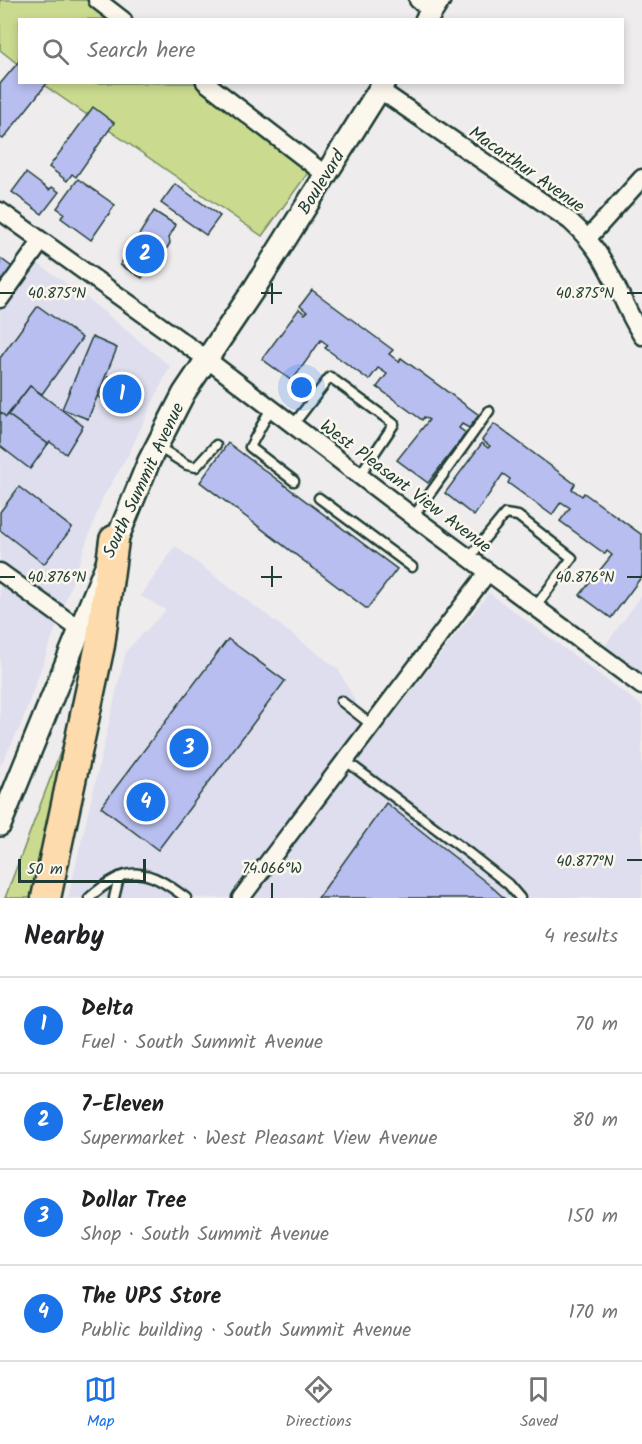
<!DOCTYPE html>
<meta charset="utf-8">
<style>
body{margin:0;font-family:Kalam,sans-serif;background:#f2f2f2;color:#202124}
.scale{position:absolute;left:18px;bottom:15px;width:128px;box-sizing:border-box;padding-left:6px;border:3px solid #1f3d34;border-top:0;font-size:16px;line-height:21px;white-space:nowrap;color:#1f3d34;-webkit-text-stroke:4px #fbf7ec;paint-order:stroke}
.you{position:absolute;left:302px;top:388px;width:21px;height:21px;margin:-15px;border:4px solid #fff;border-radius:50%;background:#1a73e8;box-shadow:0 0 0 9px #1a73e833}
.badge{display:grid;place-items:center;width:39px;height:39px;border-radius:50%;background:#1a73e8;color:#fff;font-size:20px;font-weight:700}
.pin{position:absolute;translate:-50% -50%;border:3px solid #fff;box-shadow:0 2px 6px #0006}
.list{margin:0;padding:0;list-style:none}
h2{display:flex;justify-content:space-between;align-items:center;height:78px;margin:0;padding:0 24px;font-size:26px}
h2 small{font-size:20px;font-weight:400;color:#757577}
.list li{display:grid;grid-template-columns:39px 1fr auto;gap:18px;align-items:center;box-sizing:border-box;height:96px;padding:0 24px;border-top:2px solid #e0e0e0}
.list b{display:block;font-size:22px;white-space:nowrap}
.list p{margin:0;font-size:20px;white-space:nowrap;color:#757577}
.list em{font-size:20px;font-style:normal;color:#757577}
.icon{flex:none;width:33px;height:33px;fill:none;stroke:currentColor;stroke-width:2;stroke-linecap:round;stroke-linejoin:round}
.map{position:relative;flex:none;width:642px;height:898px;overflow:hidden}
.search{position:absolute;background:#fff;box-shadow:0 3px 9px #0003;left:18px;right:18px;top:18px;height:66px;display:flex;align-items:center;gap:15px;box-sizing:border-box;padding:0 21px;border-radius:0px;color:#757577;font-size:22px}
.sheet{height:462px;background:#fff}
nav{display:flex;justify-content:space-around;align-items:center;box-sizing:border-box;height:84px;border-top:2px solid #e0e0e0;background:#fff;font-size:16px;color:#757577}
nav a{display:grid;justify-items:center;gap:3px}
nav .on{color:#1a73e8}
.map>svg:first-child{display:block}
</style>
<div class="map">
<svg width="642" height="898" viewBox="0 0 642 898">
<rect width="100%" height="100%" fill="#eeeced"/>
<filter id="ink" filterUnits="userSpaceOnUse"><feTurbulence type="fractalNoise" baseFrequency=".0167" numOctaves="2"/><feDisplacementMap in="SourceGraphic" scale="12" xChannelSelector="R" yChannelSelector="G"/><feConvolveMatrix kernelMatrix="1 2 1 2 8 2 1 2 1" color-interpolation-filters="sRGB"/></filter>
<g filter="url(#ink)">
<g fill="#dedeee">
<path d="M27 256 84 296 170 366 128 455 102 499 20 727 0 766V291Z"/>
<path d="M175 546 338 669 375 738 489 593 642 706V898H68L126 651 166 610 141 596Z"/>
<path d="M642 595V679L596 658Z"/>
</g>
<g fill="#cadb8f" stroke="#748c62" stroke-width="1.5">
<path d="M0 0H90L115 19 20 20 19 65 0 50Z"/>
<path d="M41 83H194L308 173 262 236Z"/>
<path d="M66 737 33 898H5Z"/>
</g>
<g fill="#b8beef" stroke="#1f3d34" stroke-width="1.5">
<path d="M20 60V82H48L3 139 0 137V84Z"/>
<path d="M93 107 114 123 76 177 72 174 67 181 49 167Z"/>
<path d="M26 173 49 190 52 187 59 192 42 214 12 192Z"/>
<path d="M78 179 115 205 91 240 61 218 64 213 57 208Z"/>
<path d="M175 184 220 216 206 235 161 203Z"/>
<path d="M154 211 176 225 169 237 170 243 155 268 148 269 142 278 120 265Z"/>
<path d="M0 258 16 270 0 291Z"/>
<path d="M312 290 393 350 389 354 399 362 401 358 479 415 469 428 462 424 459 428 466 433 428 483 397 460 429 420 424 417 422 420 377 387 387 374 378 368 369 380 325 348 328 345 321 340 292 381 262 359 299 309 305 314 307 312 300 306Z"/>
<path d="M38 306 82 338 42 394 30 386 6 417 0 412V358Z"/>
<path d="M92 337 117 348 88 419 62 409Z"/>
<path d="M108 376 144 390 135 412 99 397Z"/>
<path d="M30 386 83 426 66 454 50 442 48 444 8 415Z"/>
<path d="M0 412 6 417 8 415 48 444 30 469 0 446Z"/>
<path d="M494 424 575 484 572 489 582 496 584 493 642 535V576L611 618 580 595 612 555 607 551 605 554 560 521 570 508 561 502 552 515 508 483 510 479 503 474 474 516 445 493 482 443 488 448 490 446 482 440Z"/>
<path d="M228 443 397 569 367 609 200 482Z"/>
<path d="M19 487 72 528 44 564 0 530V512Z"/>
<path d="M228 639 285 681 158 850 101 807Z"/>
<path d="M386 803 492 887 504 898H318Z"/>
</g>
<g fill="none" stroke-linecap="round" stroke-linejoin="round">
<g stroke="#1f3d34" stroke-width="13">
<g id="service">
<path d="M271 408 250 447 294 481"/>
<path d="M293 425 330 377 394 424 359 476"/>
<path d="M157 446 187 465 196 467 216 445"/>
<path d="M319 498 412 567"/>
<path d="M413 517 489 411"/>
<path d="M469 558 505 514 518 516 572 558 535 607"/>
<path d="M341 701 373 726"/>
<path d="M346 761 470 854 508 884 520 898"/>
<path d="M89 898C128 863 147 868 186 898"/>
<path d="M114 898 119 877"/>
</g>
</g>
<g stroke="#1f3d34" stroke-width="21">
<g id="minor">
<path d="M97 0 123 20"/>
<path d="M418 0 432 11"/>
<path d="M205 82 326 175"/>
<path d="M380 90 570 221C612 259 615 292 642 336"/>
<path d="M0 211 208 360 411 515 642 686"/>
<path d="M588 238 642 178"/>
<path d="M0 299 41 242"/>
<path d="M0 572 79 629"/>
<path d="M241 898 488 572"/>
</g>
</g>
<g stroke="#1f3d34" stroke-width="26">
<g id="tertiary">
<path d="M426 20 439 0"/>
<path d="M0 825 149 461 184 393 254 289 384 82"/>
</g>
</g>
<g stroke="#1f3d34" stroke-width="33">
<path id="trunk" d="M46 898 100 645 114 540"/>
</g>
<use href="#service" stroke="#fbf7ec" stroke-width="8"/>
<use href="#minor" stroke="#fbf7ec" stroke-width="16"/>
<use href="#tertiary" stroke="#fbf7ec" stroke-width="21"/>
<use href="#trunk" stroke="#fedbac" stroke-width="28"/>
</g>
</g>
<path fill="none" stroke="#1f3d34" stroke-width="2" d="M272 283V304M0 293H15M261 293H282M627 293H642M272 566V587M0 577H15M261 577H282M627 577H642M627 860H642M272 883V898"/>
<g text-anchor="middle" stroke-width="5" stroke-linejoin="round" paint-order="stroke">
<g font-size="18" fill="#1f3d34" stroke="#fbf7ec">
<text transform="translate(527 169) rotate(35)" y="6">Macarthur Avenue</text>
<text transform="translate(321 182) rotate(-58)" y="6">Boulevard</text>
<text transform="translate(143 480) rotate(-65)" y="6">South Summit Avenue</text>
<text transform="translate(406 486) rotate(37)" y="6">West Pleasant View Avenue</text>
</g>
</g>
<g font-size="15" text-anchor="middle" fill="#1f3d34" stroke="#fbf7ec" stroke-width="5" stroke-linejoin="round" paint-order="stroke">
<text x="585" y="298">40.875°N</text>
<text x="57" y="298">40.875°N</text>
<text x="585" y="582">40.876°N</text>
<text x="57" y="582">40.876°N</text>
<text x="585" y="866">40.877°N</text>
<text x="272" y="873">74.066°W</text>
</g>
</svg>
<div class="scale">50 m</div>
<div class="you"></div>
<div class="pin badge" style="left:122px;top:394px">1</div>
<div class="pin badge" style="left:145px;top:254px">2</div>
<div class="pin badge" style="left:189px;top:748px">3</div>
<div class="pin badge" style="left:146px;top:802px">4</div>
<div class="search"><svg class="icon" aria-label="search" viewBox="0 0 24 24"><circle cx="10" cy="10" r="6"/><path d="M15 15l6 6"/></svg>Search here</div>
</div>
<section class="sheet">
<h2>Nearby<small>4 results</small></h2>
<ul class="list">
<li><span class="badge">1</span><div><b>Delta</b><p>Fuel · South Summit Avenue</p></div><em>70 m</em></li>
<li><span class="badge">2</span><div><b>7-Eleven</b><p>Supermarket · West Pleasant View Avenue</p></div><em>80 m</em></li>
<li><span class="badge">3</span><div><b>Dollar Tree</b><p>Shop · South Summit Avenue</p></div><em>150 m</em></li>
<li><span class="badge">4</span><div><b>The UPS Store</b><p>Public building · South Summit Avenue</p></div><em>170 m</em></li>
</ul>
</section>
<nav>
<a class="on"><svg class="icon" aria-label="map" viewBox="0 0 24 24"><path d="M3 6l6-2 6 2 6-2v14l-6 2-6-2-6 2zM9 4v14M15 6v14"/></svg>Map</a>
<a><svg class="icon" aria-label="directions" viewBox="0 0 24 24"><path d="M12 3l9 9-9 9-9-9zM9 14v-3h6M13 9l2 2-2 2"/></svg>Directions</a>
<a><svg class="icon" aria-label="saved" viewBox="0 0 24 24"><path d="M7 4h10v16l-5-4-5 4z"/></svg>Saved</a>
</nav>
